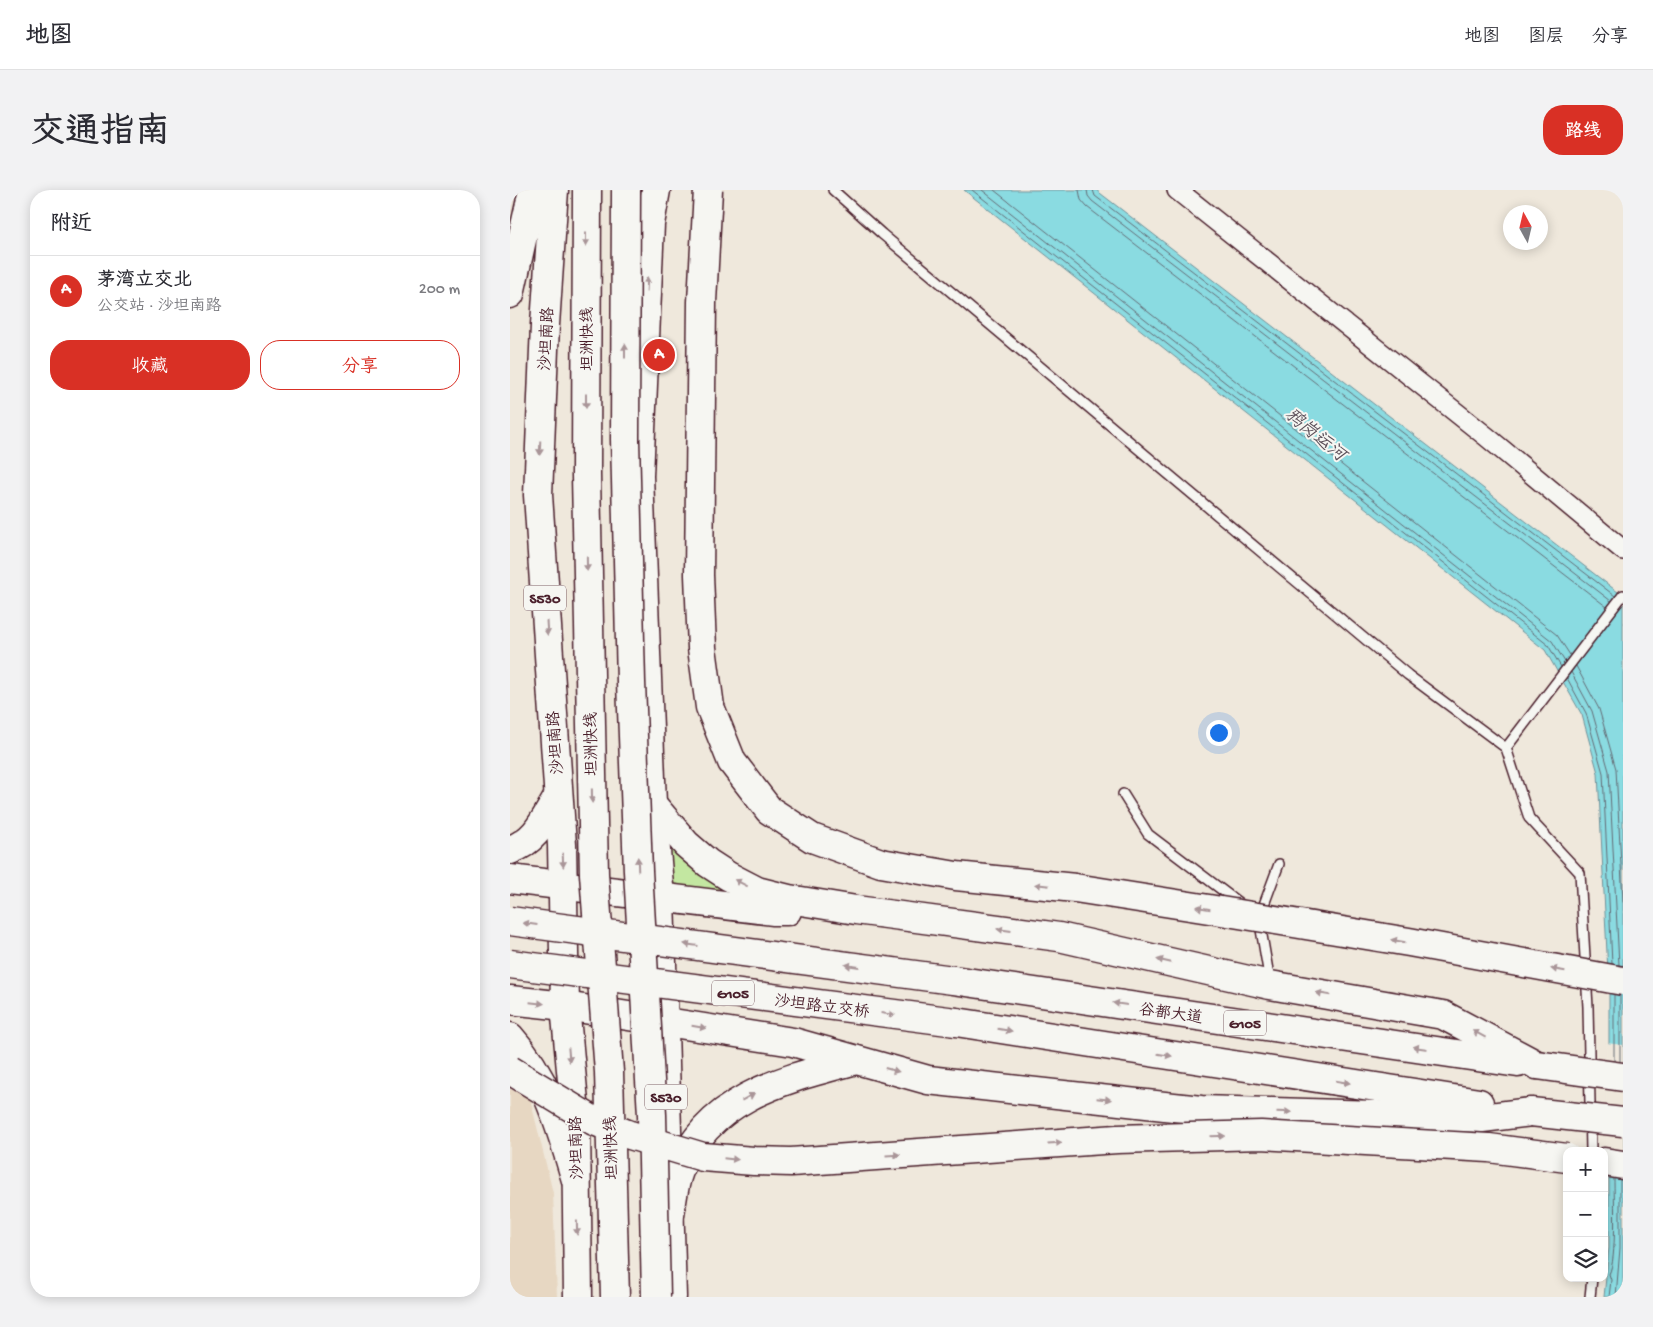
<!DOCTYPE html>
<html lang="zh">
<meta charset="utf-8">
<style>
body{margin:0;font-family:"Gochi Hand","LXGW WenKai TC",sans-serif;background:#f2f2f3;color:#2b2b33}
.controls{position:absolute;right:15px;bottom:15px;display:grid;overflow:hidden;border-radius:10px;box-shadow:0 2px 12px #0003}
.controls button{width:45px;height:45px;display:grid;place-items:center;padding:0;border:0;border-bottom:1px solid #e1e1e2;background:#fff;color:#2b2b33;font:25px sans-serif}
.compass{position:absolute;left:993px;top:15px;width:45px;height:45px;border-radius:50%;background:#fff;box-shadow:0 2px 12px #0003;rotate:352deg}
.you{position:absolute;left:708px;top:542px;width:18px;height:18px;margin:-12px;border:4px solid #fff;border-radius:50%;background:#1a73e8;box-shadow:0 0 0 8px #1a73e833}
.badge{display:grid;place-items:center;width:32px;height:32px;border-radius:50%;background:#d93025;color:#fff;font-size:16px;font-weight:700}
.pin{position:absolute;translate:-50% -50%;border:2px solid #fff;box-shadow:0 1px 5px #0006}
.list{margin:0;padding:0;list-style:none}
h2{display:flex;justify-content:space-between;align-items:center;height:65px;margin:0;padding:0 20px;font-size:21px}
h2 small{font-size:16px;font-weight:400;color:#7c7c81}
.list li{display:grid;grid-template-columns:32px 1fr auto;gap:15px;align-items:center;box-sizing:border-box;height:70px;padding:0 20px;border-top:1px solid #e1e1e2}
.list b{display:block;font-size:19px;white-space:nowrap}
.list p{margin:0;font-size:16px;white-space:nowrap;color:#7c7c81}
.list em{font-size:16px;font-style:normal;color:#7c7c81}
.actions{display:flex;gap:10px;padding:15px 20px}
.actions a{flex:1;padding:11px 0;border:1px solid #d93025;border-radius:20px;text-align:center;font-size:18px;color:#d93025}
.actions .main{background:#d93025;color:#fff}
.icon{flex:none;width:28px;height:28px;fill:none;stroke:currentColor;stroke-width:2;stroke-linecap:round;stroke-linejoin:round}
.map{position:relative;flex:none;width:1113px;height:1107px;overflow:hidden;border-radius:20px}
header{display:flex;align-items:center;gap:30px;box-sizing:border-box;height:70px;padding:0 25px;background:#fff;border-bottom:1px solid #e1e1e2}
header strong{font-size:24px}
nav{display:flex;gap:28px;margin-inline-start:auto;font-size:18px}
.intro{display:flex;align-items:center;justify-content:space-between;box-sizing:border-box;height:120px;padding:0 30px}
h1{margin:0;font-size:35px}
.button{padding:12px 22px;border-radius:20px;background:#d93025;color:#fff;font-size:18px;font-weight:700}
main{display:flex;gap:30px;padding:0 30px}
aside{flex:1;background:#fff;border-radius:20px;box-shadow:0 2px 12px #0003}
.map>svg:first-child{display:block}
</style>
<header>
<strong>地图</strong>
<nav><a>地图</a><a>图层</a><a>分享</a></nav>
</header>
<div class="intro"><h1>交通指南</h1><a class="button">路线</a></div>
<main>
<aside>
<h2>附近<small></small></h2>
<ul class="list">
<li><span class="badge">A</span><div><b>茅湾立交北</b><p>公交站 · 沙坦南路</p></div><em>200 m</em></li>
</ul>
<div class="actions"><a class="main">收藏</a><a>分享</a></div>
</aside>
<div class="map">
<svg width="1113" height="1107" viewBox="0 0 1113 1107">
<rect width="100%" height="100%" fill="#efe8dc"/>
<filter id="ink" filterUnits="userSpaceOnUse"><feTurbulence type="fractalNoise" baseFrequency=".02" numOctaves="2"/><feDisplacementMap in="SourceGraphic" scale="10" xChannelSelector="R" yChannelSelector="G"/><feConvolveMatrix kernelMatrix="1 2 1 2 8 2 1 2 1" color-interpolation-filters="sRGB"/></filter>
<g filter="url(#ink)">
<path fill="#e7d7c2" d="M0 899 20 908 43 1003 47 1107H0Z"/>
<path fill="#c3e7a1" stroke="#868366" d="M157 638 229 705 154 693Z"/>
<path fill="#8adbe1" stroke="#709098" d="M454 0H586L1113 406V1107H1094L1099 1058V803L1088 583 1072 525 1035 460Z"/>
<path fill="#efe8dc" d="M1096 853 1113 855V968L1096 965Z"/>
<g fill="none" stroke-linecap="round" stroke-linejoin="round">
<g stroke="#646a74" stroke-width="1">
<path d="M462 0 1038 455 1051 477"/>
<path d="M472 0 1042 451 1055 472"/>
<path d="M484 0 1047 445 1060 465"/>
<path d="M569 0 571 10 577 17 1097 417"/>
<path d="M577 0 578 6 582 11 1101 411"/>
<path d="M583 0 585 6 1105 406"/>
<path d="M1066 476 1089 519 1106 579 1113 712"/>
<path d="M1061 482 1082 521 1099 581 1109 775"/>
<path d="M1057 488 1076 523 1093 583 1102 774"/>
<path d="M1104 871V805"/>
<path d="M1110 871V806"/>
<path d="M1099 1107 1101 1090 1099 1084C1107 1070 1104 1008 1104 989"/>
<path d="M1106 1107 1110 1058V990"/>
</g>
<g stroke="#4a1f2b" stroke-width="12">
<g id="lane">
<path d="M323 0 372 44 898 485 996 558 1019 628 1070 683 1078 817 1081 961"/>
<path d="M996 558 1113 405"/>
<path d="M613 604 638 644 733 716"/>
<path d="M760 792 749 728 769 674"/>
<path d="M1080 1107 1082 1088"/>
</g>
</g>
<g stroke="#4a1f2b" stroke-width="22">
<path id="street" d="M667 0 977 247 1113 360"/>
</g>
<g stroke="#4a1f2b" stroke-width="31">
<g id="primary">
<path d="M44 0 35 135 28 305 52 655 55 816 66 933 68 1107"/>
<path d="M146 0 140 34 129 286 142 614 150 707 162 1107"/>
</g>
</g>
<g stroke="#4a1f2b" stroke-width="31">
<g id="highway">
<path d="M0 104 23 0"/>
<path d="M142 614 176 654 198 673 218 686 247 701 279 709 346 720 549 747 760 795 933 825 1027 875"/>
<path d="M0 660C27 650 34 630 48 607"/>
<path d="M0 689 264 721H277"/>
<path d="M443 790 1008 873"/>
<path d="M0 810 55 816 283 852 418 890 691 920 972 928 1021 922"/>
<path d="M446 832 969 913"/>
<path d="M0 847C38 889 50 937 66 990"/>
<path d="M1094 972 1113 975"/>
<path d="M159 1030C162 1015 163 996 169 981 199 906 276 889 346 870"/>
</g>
</g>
<use href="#lane" stroke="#f6f6f2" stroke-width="9"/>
<use href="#street" stroke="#f6f6f2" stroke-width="19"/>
<use href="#primary" stroke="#f6f6f2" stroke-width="28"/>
<use href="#highway" stroke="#f6f6f2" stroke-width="28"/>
<g stroke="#4a1f2b" stroke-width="31" stroke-linecap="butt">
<g id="highway-bridge">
<path d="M77 0 76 285 84 684 99 882 105 1107"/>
<path d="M116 0 115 249 121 492 128 681 142 925 146 1107"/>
<path d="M198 0 192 112 189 385 192 458 200 517 222 572 259 620 302 648 371 673 446 686 565 698 699 719 899 752 1113 791"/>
<path d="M0 731 443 790"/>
<path d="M0 774 446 832"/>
<path d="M1027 875 1113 887"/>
<path d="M0 880 84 931 120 945 193 967 244 971 281 972 607 949 751 945 979 958 1057 968"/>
<path d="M1021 922 1113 932"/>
</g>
</g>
<use href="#highway-bridge" stroke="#f6f6f2" stroke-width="28"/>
</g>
<defs><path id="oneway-solid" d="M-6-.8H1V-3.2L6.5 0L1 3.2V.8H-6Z" transform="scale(1.25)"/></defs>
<g fill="#a99598">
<use href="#oneway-solid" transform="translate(76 49) rotate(90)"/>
<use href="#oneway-solid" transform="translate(137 94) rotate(-87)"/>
<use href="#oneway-solid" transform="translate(115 161) rotate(-90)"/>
<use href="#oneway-solid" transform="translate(76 211) rotate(90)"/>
<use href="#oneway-solid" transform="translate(30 258) rotate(92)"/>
<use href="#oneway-solid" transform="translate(77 374) rotate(89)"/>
<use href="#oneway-solid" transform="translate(37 438) rotate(86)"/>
<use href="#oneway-solid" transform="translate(82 606) rotate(89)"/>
<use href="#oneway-solid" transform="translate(53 670) rotate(87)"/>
<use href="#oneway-solid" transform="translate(128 674) rotate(-92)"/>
<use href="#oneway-solid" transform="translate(231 693) rotate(-153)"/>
<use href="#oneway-solid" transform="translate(532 695) rotate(-174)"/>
<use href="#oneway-solid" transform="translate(693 718) rotate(-171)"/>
<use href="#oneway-solid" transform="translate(20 734) rotate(-172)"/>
<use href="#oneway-solid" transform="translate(494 740) rotate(-172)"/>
<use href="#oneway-solid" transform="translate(888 751) rotate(-170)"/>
<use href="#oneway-solid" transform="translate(181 755) rotate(-172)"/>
<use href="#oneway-solid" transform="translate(654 771) rotate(-167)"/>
<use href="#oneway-solid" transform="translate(342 776) rotate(-172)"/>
<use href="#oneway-solid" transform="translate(1048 780) rotate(-170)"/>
<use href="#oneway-solid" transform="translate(813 804) rotate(-170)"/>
<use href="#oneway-solid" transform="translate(27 813) rotate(6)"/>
<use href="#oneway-solid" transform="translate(610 814) rotate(-172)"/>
<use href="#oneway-solid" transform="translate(378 824) rotate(7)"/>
<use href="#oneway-solid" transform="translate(189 837) rotate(9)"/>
<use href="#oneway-solid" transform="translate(495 840) rotate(9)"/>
<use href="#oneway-solid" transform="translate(969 844) rotate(-152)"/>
<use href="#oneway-solid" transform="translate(910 858) rotate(-172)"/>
<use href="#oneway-solid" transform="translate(59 865) rotate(85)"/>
<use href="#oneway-solid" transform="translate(655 865) rotate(9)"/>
<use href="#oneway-solid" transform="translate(382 880) rotate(15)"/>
<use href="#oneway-solid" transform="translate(833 892) rotate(9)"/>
<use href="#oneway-solid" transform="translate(238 907) rotate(-29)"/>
<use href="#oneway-solid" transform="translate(594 909) rotate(6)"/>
<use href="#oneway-solid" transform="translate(774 922) rotate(2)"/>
<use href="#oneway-solid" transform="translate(708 946) rotate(-1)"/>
<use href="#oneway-solid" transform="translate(545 953) rotate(-4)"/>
<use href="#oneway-solid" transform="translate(383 965) rotate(-4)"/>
<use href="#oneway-solid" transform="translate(221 969) rotate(6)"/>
<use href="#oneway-solid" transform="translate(67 1038) rotate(89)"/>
</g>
</g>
<g text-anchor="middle" stroke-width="4" stroke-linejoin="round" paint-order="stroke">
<g fill="#f6f6f2" stroke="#7e6067" stroke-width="1">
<rect x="14" y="395.5" width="42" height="25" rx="4"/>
<rect x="202" y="790.5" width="42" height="25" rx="4"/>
<rect x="714" y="820.5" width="42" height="25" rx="4"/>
<rect x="135" y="894.5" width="42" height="25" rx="4"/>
</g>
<g font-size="15" font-weight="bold" fill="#4a1f2b">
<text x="35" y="413">S530</text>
<text x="223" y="808">G105</text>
<text x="735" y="838">G105</text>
<text x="156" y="912">S530</text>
</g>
<g font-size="16" fill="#4a1f2b" stroke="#f6f6f2">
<text transform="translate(35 149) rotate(-87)" y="6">沙坦南路</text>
<text transform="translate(76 149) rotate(-90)" y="6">坦洲快线</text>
<text transform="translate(44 553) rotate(-94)" y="6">沙坦南路</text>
<text transform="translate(80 554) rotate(-91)" y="6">坦洲快线</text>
<text transform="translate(312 815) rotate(7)" y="6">沙坦路立交桥</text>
<text transform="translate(661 822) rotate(8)" y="6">谷都大道</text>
<text transform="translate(65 958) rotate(-92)" y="6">沙坦南路</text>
<text transform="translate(100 958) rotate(-92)" y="6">坦洲快线</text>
</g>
<g font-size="18" font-style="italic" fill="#5a4e58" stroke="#f6f6f2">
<text transform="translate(806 244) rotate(39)" y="6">鸦岗运河</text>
</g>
</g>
</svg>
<div class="controls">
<button>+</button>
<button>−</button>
<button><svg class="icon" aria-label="layers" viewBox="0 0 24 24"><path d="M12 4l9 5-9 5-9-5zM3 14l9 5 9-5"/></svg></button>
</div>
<svg class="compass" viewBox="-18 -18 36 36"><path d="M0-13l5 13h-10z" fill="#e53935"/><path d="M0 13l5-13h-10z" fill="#7c7c81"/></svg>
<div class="you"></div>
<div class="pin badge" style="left:149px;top:165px">A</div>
</div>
</main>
